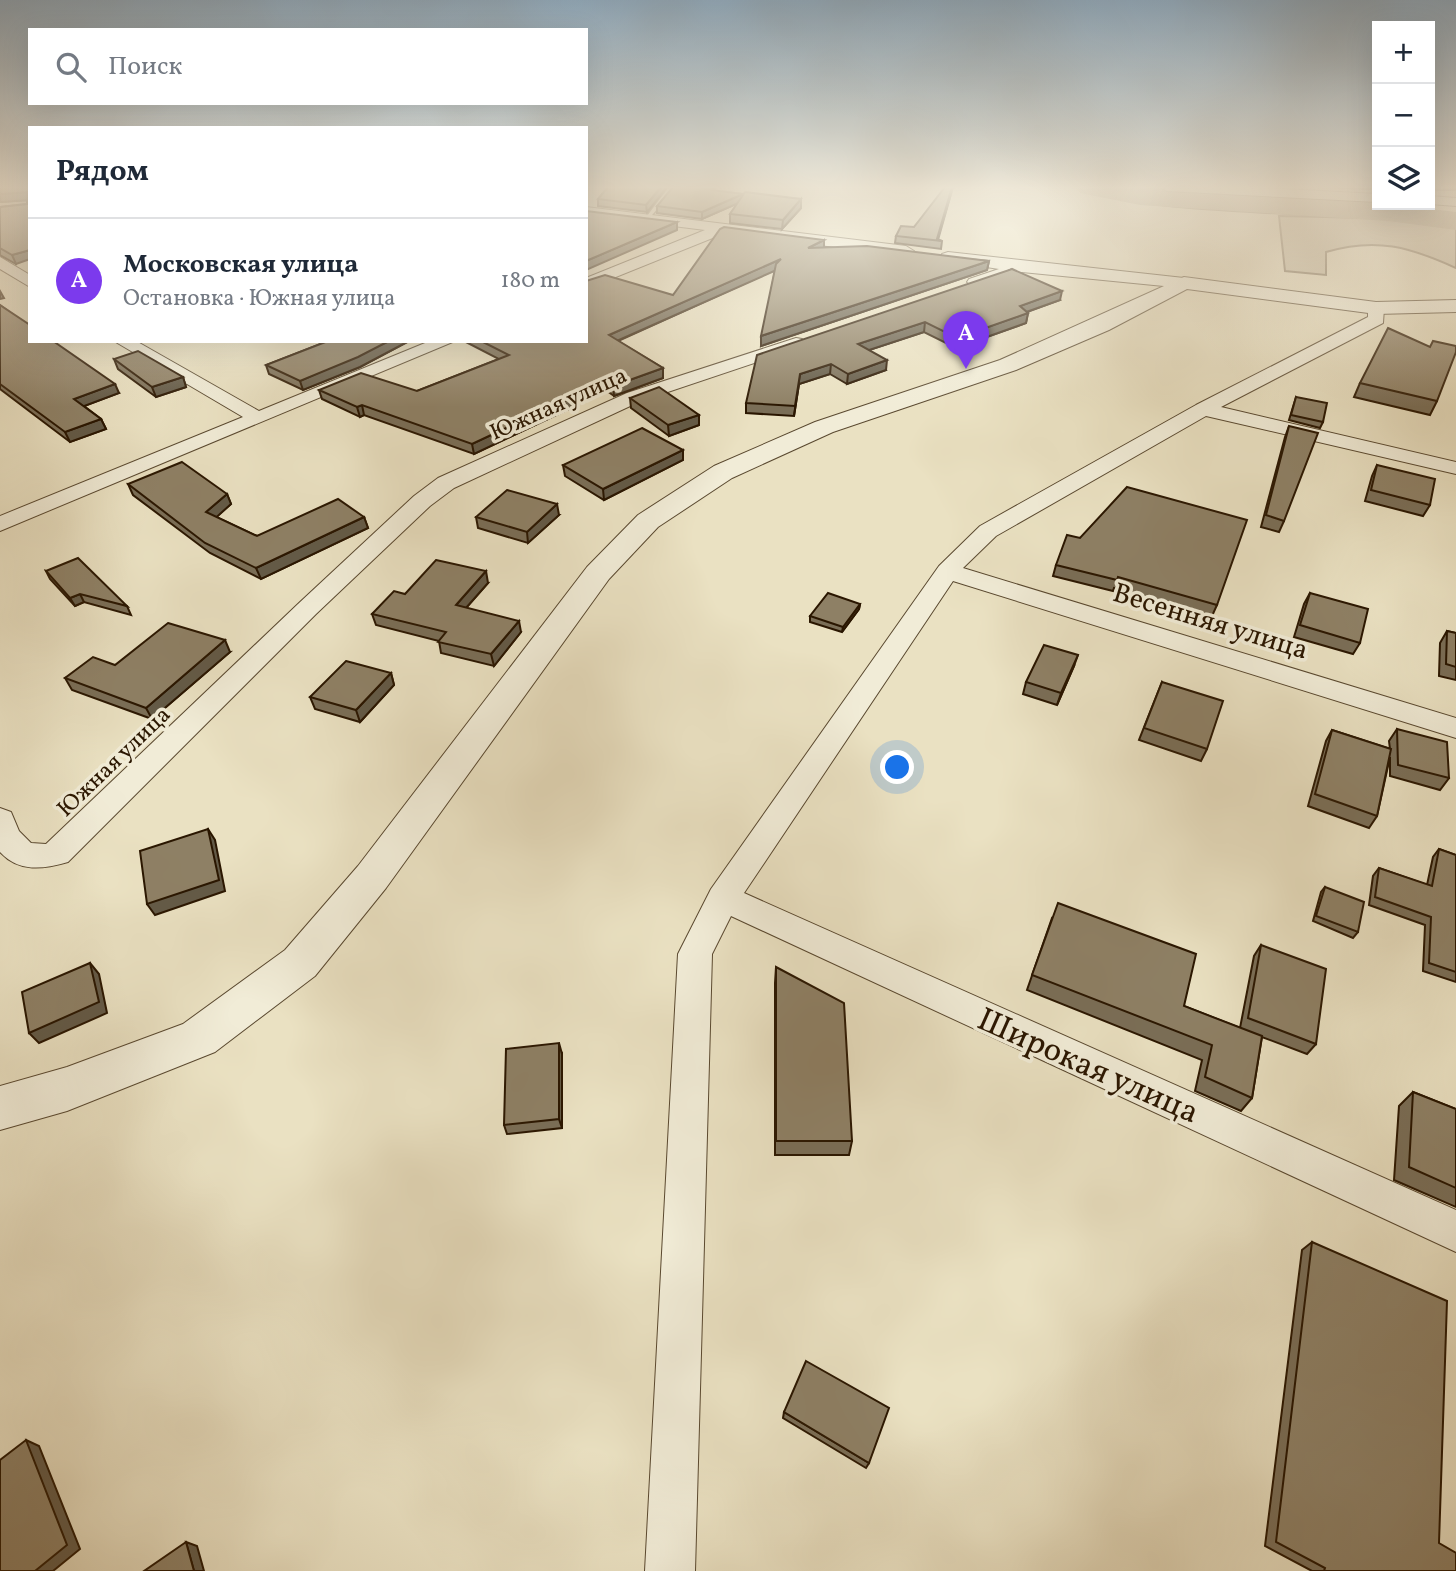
<!DOCTYPE html>
<html lang="ru">
<meta charset="utf-8">
<style>
body{margin:0;font-family:Vollkorn,serif;background:#f6f6f7;color:#1f2937}
.controls{position:absolute;right:21px;top:21px;display:grid;overflow:hidden;border-radius:0px;box-shadow:0 7px 28px #0002}
.controls button{width:63px;height:63px;display:grid;place-items:center;padding:0;border:0;border-bottom:2px solid #e0e1e3;background:#fff;color:#1f2937;font:35px sans-serif}
.you{position:absolute;left:898px;top:768px;width:24px;height:24px;margin:-18px;border:5px solid #fff;border-radius:50%;background:#1a73e8;box-shadow:0 0 0 10px #1a73e833}
.badge{display:grid;place-items:center;width:46px;height:46px;border-radius:50%;background:#7c3aed;color:#fff;font-size:23px;font-weight:700}
.pin{position:absolute;translate:-50% -58px;filter:drop-shadow(0 2px 4px #0008)}
.pin::after{content:'';position:absolute;top:37px;width:24px;height:21px;background:inherit;clip-path:polygon(0 0,100% 0,50% 100%)}
.list{margin:0;padding:0;list-style:none}
h2{display:flex;justify-content:space-between;align-items:center;height:91px;margin:0;padding:0 28px;font-size:30px}
h2 small{font-size:23px;font-weight:400;color:#747a83}
.list li{display:grid;grid-template-columns:46px 1fr auto;gap:21px;align-items:center;box-sizing:border-box;height:126px;padding:0 28px;border-top:2px solid #e0e1e3}
.list b{display:block;font-size:26px;white-space:nowrap}
.list p{margin:0;font-size:23px;white-space:nowrap;color:#747a83}
.list em{font-size:23px;font-style:normal;color:#747a83}
.icon{flex:none;width:38px;height:38px;fill:none;stroke:currentColor;stroke-width:2;stroke-linecap:round;stroke-linejoin:round}
.map{position:relative;flex:none;width:1456px;height:1571px;overflow:hidden}
.search{position:absolute;background:#fff;box-shadow:0 7px 28px #0002;left:28px;top:28px;width:560px;height:77px;display:flex;align-items:center;gap:18px;box-sizing:border-box;padding:0 24px;border-radius:0px;color:#747a83;font-size:26px}
.panel{position:absolute;background:#fff;box-shadow:0 7px 28px #0002;left:28px;top:126px;width:560px;height:217px;border-radius:0px}
.map>svg:first-child{display:block}
</style>
<div class="map">
<svg width="1456" height="1571" viewBox="0 0 1456 1571">
<rect width="100%" height="100%" fill="#eae1c2"/>
<filter id="stains"><feTurbulence type="fractalNoise" baseFrequency=".00286" numOctaves="4"/><feColorMatrix values="0 0 0 0 .2 0 0 0 0 .09 0 0 0 0 .02 0 0 0 .5 -.17"/></filter>
<radialGradient id="worn" r=".72"><stop offset=".6" stop-color="#630" stop-opacity="0"/><stop offset="1" stop-color="#630" stop-opacity=".3"/></radialGradient>
<path fill="#c9bea1" stroke="#7a6a50" stroke-width="2" d="M1279 216 1413 219 1456 224V268C1410 247 1376 237 1326 252V275L1285 271Z"/>
<path fill="#a99c80" stroke="#76664d" stroke-width="2" d="M1074 187 1303 198 1319 216C1238 210 1152 212 1074 187Z"/>
<g fill="none" stroke-linecap="round" stroke-linejoin="round">
<path fill="#a99c80" fill-rule="evenodd" d="M1076 187C1203 187 1333 196 1456 212V230L1388 221 1140 205 1080 193Z"/>
<g stroke="#5a4930" stroke-width="3">
<g id="service">
<path d="M669 187H675L648 220H644Z"/>
<path d="M1372 187H1377V190Z"/>
</g>
</g>
<g stroke="#5a4930" stroke-width="2">
<g id="minor">
<path d="M1160 187H1245L1377 194V202L1167 191Z"/>
<path d="M1430 196 1456 198V206L1430 204Z"/>
<path d="M586 207 906 246 914 251 906 256 725 233 586 289V278L705 230 586 215Z"/>
<path d="M948 252 1184 278 1192 283 1184 288 1022 272 975 287 967 282 969 279 999 269 942 260V254Z"/>
<path d="M0 257 30 275V287L0 269Z"/>
<path d="M1376 303 1384 308 1383 323 1221 407 1456 462V474L1206 416 996 536 963 568 1456 718V738L953 581 744 893 1456 1210V1252L731 916 712 954 695 1571H645L678 954 711 889 939 566 980 526 1196 405 1368 317V308Z"/>
<path d="M796 338 802 339 805 343 802 347 641 401 454 488 430 506 316 614 68 862C44 869 19 873 0 852V808L11 812 19 831 31 843 46 844 298 604 414 496 438 478 627 393Z"/>
<path d="M114 341H136L259 411 430 341H455L0 531V516L243 417Z"/>
</g>
</g>
<g stroke="#5a4930" stroke-width="2">
<path id="tertiary" d="M1184 277 1376 302 1456 300V312L1376 314 1187 289 1109 330 1016 370 833 432 732 478 658 527 609 579 386 888 315 976 215 1052 67 1111 0 1130V1086L67 1067 183 1024 285 950 358 866 587 567 638 515 714 466 815 422 1000 360Z"/>
</g>
<use href="#service" fill="#f1ecd7" fill-rule="evenodd"/>
<use href="#minor" fill="#f1ecd7" fill-rule="evenodd"/>
<use href="#tertiary" fill="#f1ecd7" fill-rule="evenodd"/>
</g>
<g fill="#7a6e57" stroke="#2a1600" stroke-width="2">
<path d="M0 187H30L16 264 0 255V207L27 204V200L0 202Z"/>
<path d="M608 187H667L647 212 598 206V199Z"/>
<path d="M716 187 714 191 743 194V196L801 199V208L782 229 730 223V214L738 203 702 219 657 213V206Z"/>
<path d="M953 187 938 240 942 241 941 249 895 243 896 236 914 227Z"/>
<path d="M1318 187H1371L1370 189Z"/>
<rect x="1430" y="187" width="26" height="3"/>
<path d="M824 240V247L989 261 987 270 761 346 775 270 618 341 663 368V378L614 396 607 391 474 454 364 415 360 417 322 399 319 390 417 391 499 359 464 341H586L673 295Z"/>
<path d="M1012 269 1060 300 1027 312 1028 313 1026 323 956 348 924 332 869 350 886 370 847 384 830 374 799 384 794 416 746 413V403Z"/>
<path d="M0 305 119 393 84 406 101 419 106 429 70 442 0 389Z"/>
<path d="M319 341H409L360 367 303 390 269 374 266 365 323 343Z"/>
<path d="M1430 347 1437 401 1430 415 1354 397 1360 383Z"/>
<path d="M114 359 183 377 186 387 156 397 118 369Z"/>
<path d="M1296 397 1323 422 1320 428 1289 420Z"/>
<path d="M630 398 699 415V425L669 436 631 408Z"/>
<path d="M1289 426 1284 521 1279 532 1261 527 1285 437Z"/>
<path d="M683 450V460L604 500 565 476 563 465Z"/>
<path d="M1377 465 1430 505 1423 516 1365 501 1372 476Z"/>
<path d="M128 484 227 494 231 504 216 517 257 536 364 517 368 528 261 579 210 553 133 495Z"/>
<path d="M559 515 528 543 478 528 476 517Z"/>
<path d="M1080 538 1217 605 1212 616 1114 588 1113 591 1053 576 1056 565Z"/>
<path d="M46 571 127 606 131 615 84 602 75 606 50 579Z"/>
<path d="M488 583 466 608 521 632 494 666 441 653 439 641 376 625 372 614 405 594Z"/>
<path d="M1310 593 1360 643 1353 654 1294 637 1304 604Z"/>
<path d="M860 604 859 609 842 632 810 622V616Z"/>
<path d="M1447 631 1456 633V680L1439 676 1440 643Z"/>
<path d="M230 652 152 719 72 690 65 678 115 665Z"/>
<path d="M1074 666 1057 705 1023 694 1026 682Z"/>
<path d="M391 673 394 685 360 722 315 709 310 697Z"/>
<path d="M1162 682 1207 749 1201 761 1139 740Z"/>
<path d="M1397 729 1449 778 1440 790 1390 776V757L1377 816 1369 828 1308 806 1326 741 1332 730 1390 749 1389 741Z"/>
<path d="M1439 849 1456 855V982L1423 971 1425 925 1369 905 1373 876 1379 868 1427 885 1433 857Z"/>
<path d="M1325 887 1358 932 1353 938 1313 921 1321 892Z"/>
<path d="M1052 918 1184 1006 1240 1028 1254 956 1261 945 1316 1044 1307 1054 1262 1037 1252 1098 1241 1111 1195 1091 1202 1060 1027 990Z"/>
<path d="M776 967 852 1141 849 1155H775V983Z"/>
<path d="M562 1054V1128L507 1134 504 1125Z"/>
<path d="M1413 1092 1456 1109V1207L1394 1180 1399 1106Z"/>
<path d="M1312 1242 1439 1543 1456 1571H1312L1265 1546 1302 1250Z"/>
<path d="M784 1412 869 1463 866 1468 783 1418Z"/>
</g>
<g fill="#635a47" stroke="#2a1600" stroke-width="2">
<path d="M661 187H667L647 212 646 205Z"/>
<path d="M952 187H953L937 241Z"/>
<path d="M28 192 30 200 0 202V194Z"/>
<path d="M743 194V201L702 219V212Z"/>
<path d="M801 199V208L782 229 783 220Z"/>
<path d="M677 222V230L586 270V261Z"/>
<path d="M824 240V249L808 248Z"/>
<path d="M30 250V259L16 264 12 255Z"/>
<path d="M781 259V268L610 344 609 335Z"/>
<path d="M989 261 987 270 761 346V336Z"/>
<path d="M0 291 4 298 0 299Z"/>
<path d="M1062 291 1060 300 1018 315 1020 306Z"/>
<path d="M1028 313 1026 323 956 348 957 338Z"/>
<path d="M925 322 924 332 857 354 858 344Z"/>
<path d="M389 341H409L360 367 303 390 300 381Z"/>
<path d="M887 360 886 370 847 384 848 374Z"/>
<path d="M831 364 830 374 799 384 794 416 800 374Z"/>
<path d="M663 368V378L614 396 613 386Z"/>
<path d="M183 377 186 387 156 397 152 387Z"/>
<path d="M606 381 607 391 474 454 472 444Z"/>
<path d="M115 384 119 393 79 408 74 399Z"/>
<path d="M362 405 364 415 360 417 357 407Z"/>
<path d="M699 415V425L669 436 668 425Z"/>
<path d="M101 419 106 429 70 442 65 432Z"/>
<path d="M683 450V460L604 500 603 489Z"/>
<path d="M227 494 231 504 210 523 206 512Z"/>
<path d="M557 504 559 515 528 543 527 532Z"/>
<path d="M364 517 368 528 261 579 256 568Z"/>
<path d="M486 571 488 583 458 617 456 605Z"/>
<path d="M80 594 84 602 75 606 70 598Z"/>
<path d="M860 604 859 609 842 632 843 627Z"/>
<path d="M519 621 521 632 494 666 491 654Z"/>
<path d="M225 640 230 652 152 719 146 708Z"/>
<path d="M1078 655 1074 666 1057 705 1061 693Z"/>
<path d="M391 673 394 685 360 722 356 710Z"/>
<path d="M208 829 215 840 225 891 155 915 147 904Z"/>
<path d="M90 963 99 974 107 1013 39 1043 29 1033Z"/>
<path d="M559 1043 562 1054V1128L559 1119Z"/>
<path d="M26 1440 39 1446 80 1549 53 1571H35Z"/>
<path d="M186 1542 197 1546 204 1571H194Z"/>
</g>
<g fill="#8e8065" stroke="#2a1600" stroke-width="2">
<path d="M0 187H30V250L12 255 0 248V207L27 204 28 192 0 194Z"/>
<path d="M608 187H661L646 205 598 199Z"/>
<path d="M673 187H713L712 190 743 194 702 212 657 206Z"/>
<path d="M945 187H952L937 239 942 241 896 236 901 226 914 227Z"/>
<path d="M745 192 801 199 783 220 730 214Z"/>
<path d="M586 211 677 222 586 261Z"/>
<path d="M724 227 824 240 808 248 867 246 989 261 761 336 776 264 781 259 609 335 663 368 613 386 606 381 472 444 362 405 357 407 319 390 361 373 417 391 509 355 481 341H586V281L605 275 673 295 720 229Z"/>
<path d="M1012 269 1062 291 1020 306 1028 313 957 338 925 322 858 344 887 360 848 374 831 364 800 374 795 406 746 403 757 355Z"/>
<path d="M0 305 30 325V341H53L115 384 74 399 101 419 65 432 0 384Z"/>
<path d="M1388 328 1430 347 1433 341 1456 346V352L1437 401 1360 383Z"/>
<path d="M328 341H389L358 357 300 381 266 365Z"/>
<path d="M138 351 183 377 152 387 114 359Z"/>
<path d="M659 387 699 415 668 425 630 398Z"/>
<path d="M1296 397 1327 403 1323 422 1291 415Z"/>
<path d="M1289 426 1318 433 1284 521 1266 515Z"/>
<path d="M642 428 683 450 603 489 563 465Z"/>
<path d="M182 462 227 494 206 512 257 536 338 499 364 517 256 568 205 543 128 484Z"/>
<path d="M1377 465 1435 479 1430 505 1371 490Z"/>
<path d="M1127 487 1247 520 1217 605 1118 577 1117 580 1056 565 1067 535 1080 538Z"/>
<path d="M507 490 557 504 527 532 476 517Z"/>
<path d="M78 558 127 606 80 594 70 598 46 571Z"/>
<path d="M436 560 486 571 456 605 519 621 491 654 438 642 446 632 372 614 394 591 405 594Z"/>
<path d="M828 593 860 604 843 627 810 616Z"/>
<path d="M1310 593 1368 609 1360 643 1300 625Z"/>
<path d="M168 623 225 640 146 708 65 678 93 657 115 665Z"/>
<path d="M1447 631 1456 633V667L1446 664Z"/>
<path d="M1044 645 1078 655 1061 693 1026 682Z"/>
<path d="M346 661 391 673 356 710 310 697Z"/>
<path d="M1162 682 1223 701 1207 749 1144 728Z"/>
<path d="M1397 729 1447 742 1449 778 1398 765Z"/>
<path d="M1332 730 1391 749 1377 816 1315 794Z"/>
<path d="M208 829 219 880 147 904 140 851Z"/>
<path d="M1439 849 1456 855V972L1429 963 1431 917 1375 897 1379 868 1432 886Z"/>
<path d="M1325 887 1364 902 1358 932 1316 916Z"/>
<path d="M1058 903 1196 954 1184 1006 1262 1036 1252 1098 1205 1077 1212 1045 1032 975Z"/>
<path d="M1261 945 1326 969 1316 1044 1248 1018Z"/>
<path d="M90 963 99 1002 29 1033 22 992Z"/>
<path d="M776 967 844 1003 852 1141H776Z"/>
<path d="M559 1043V1119L504 1125 506 1049Z"/>
<path d="M1413 1092 1456 1109V1188L1409 1167Z"/>
<path d="M1312 1242 1447 1301 1439 1543 1456 1553V1571H1324L1325 1568 1276 1542Z"/>
<path d="M806 1361 889 1408 869 1463 784 1412Z"/>
<path d="M26 1440 67 1545 35 1571H0V1460Z"/>
<path d="M186 1542 194 1571H144Z"/>
</g>
<linearGradient id="sky" x2="0" y2="1"><stop stop-color="#8faabe"/><stop offset="0.46" stop-color="#f6f2e4"/><stop offset="1" stop-color="#f6f2e4" stop-opacity="0"/></linearGradient>
<rect width="1456" height="407" fill="url(#sky)"/>
<g text-anchor="middle" stroke-width="7" stroke-linejoin="round" paint-order="stroke">
<g font-size="23" fill="#2a1600" stroke="#f1ecd7">
<text transform="translate(558 403) rotate(-24)" y="8">Южная улица</text>
<text transform="translate(113 761) rotate(-44)" y="8">Южная улица</text>
</g>
<g font-size="28" fill="#2a1600" stroke="#f1ecd7">
<text transform="translate(1211 620) rotate(17)" y="10">Весенняя улица</text>
</g>
<g font-size="33" fill="#2a1600" stroke="#f1ecd7">
<text transform="translate(1089 1064) rotate(24)" y="12">Широкая улица</text>
</g>
</g>
<rect width="100%" height="100%" filter="url(#stains)"/>
<rect width="100%" height="100%" fill="url(#worn)"/>
</svg>
<div class="controls">
<button>+</button>
<button>−</button>
<button><svg class="icon" aria-label="layers" viewBox="0 0 24 24"><path d="M12 4l9 5-9 5-9-5zM3 14l9 5 9-5"/></svg></button>
</div>
<div class="you"></div>
<div class="pin badge" style="left:966px;top:369px">A</div>
<div class="search"><svg class="icon" aria-label="search" viewBox="0 0 24 24"><circle cx="10" cy="10" r="6"/><path d="M15 15l6 6"/></svg>Поиск</div>
<section class="panel">
<h2>Рядом<small></small></h2>
<ul class="list">
<li><span class="badge">A</span><div><b>Московская улица</b><p>Остановка · Южная улица</p></div><em>180 m</em></li>
</ul>
</section>
</div>
